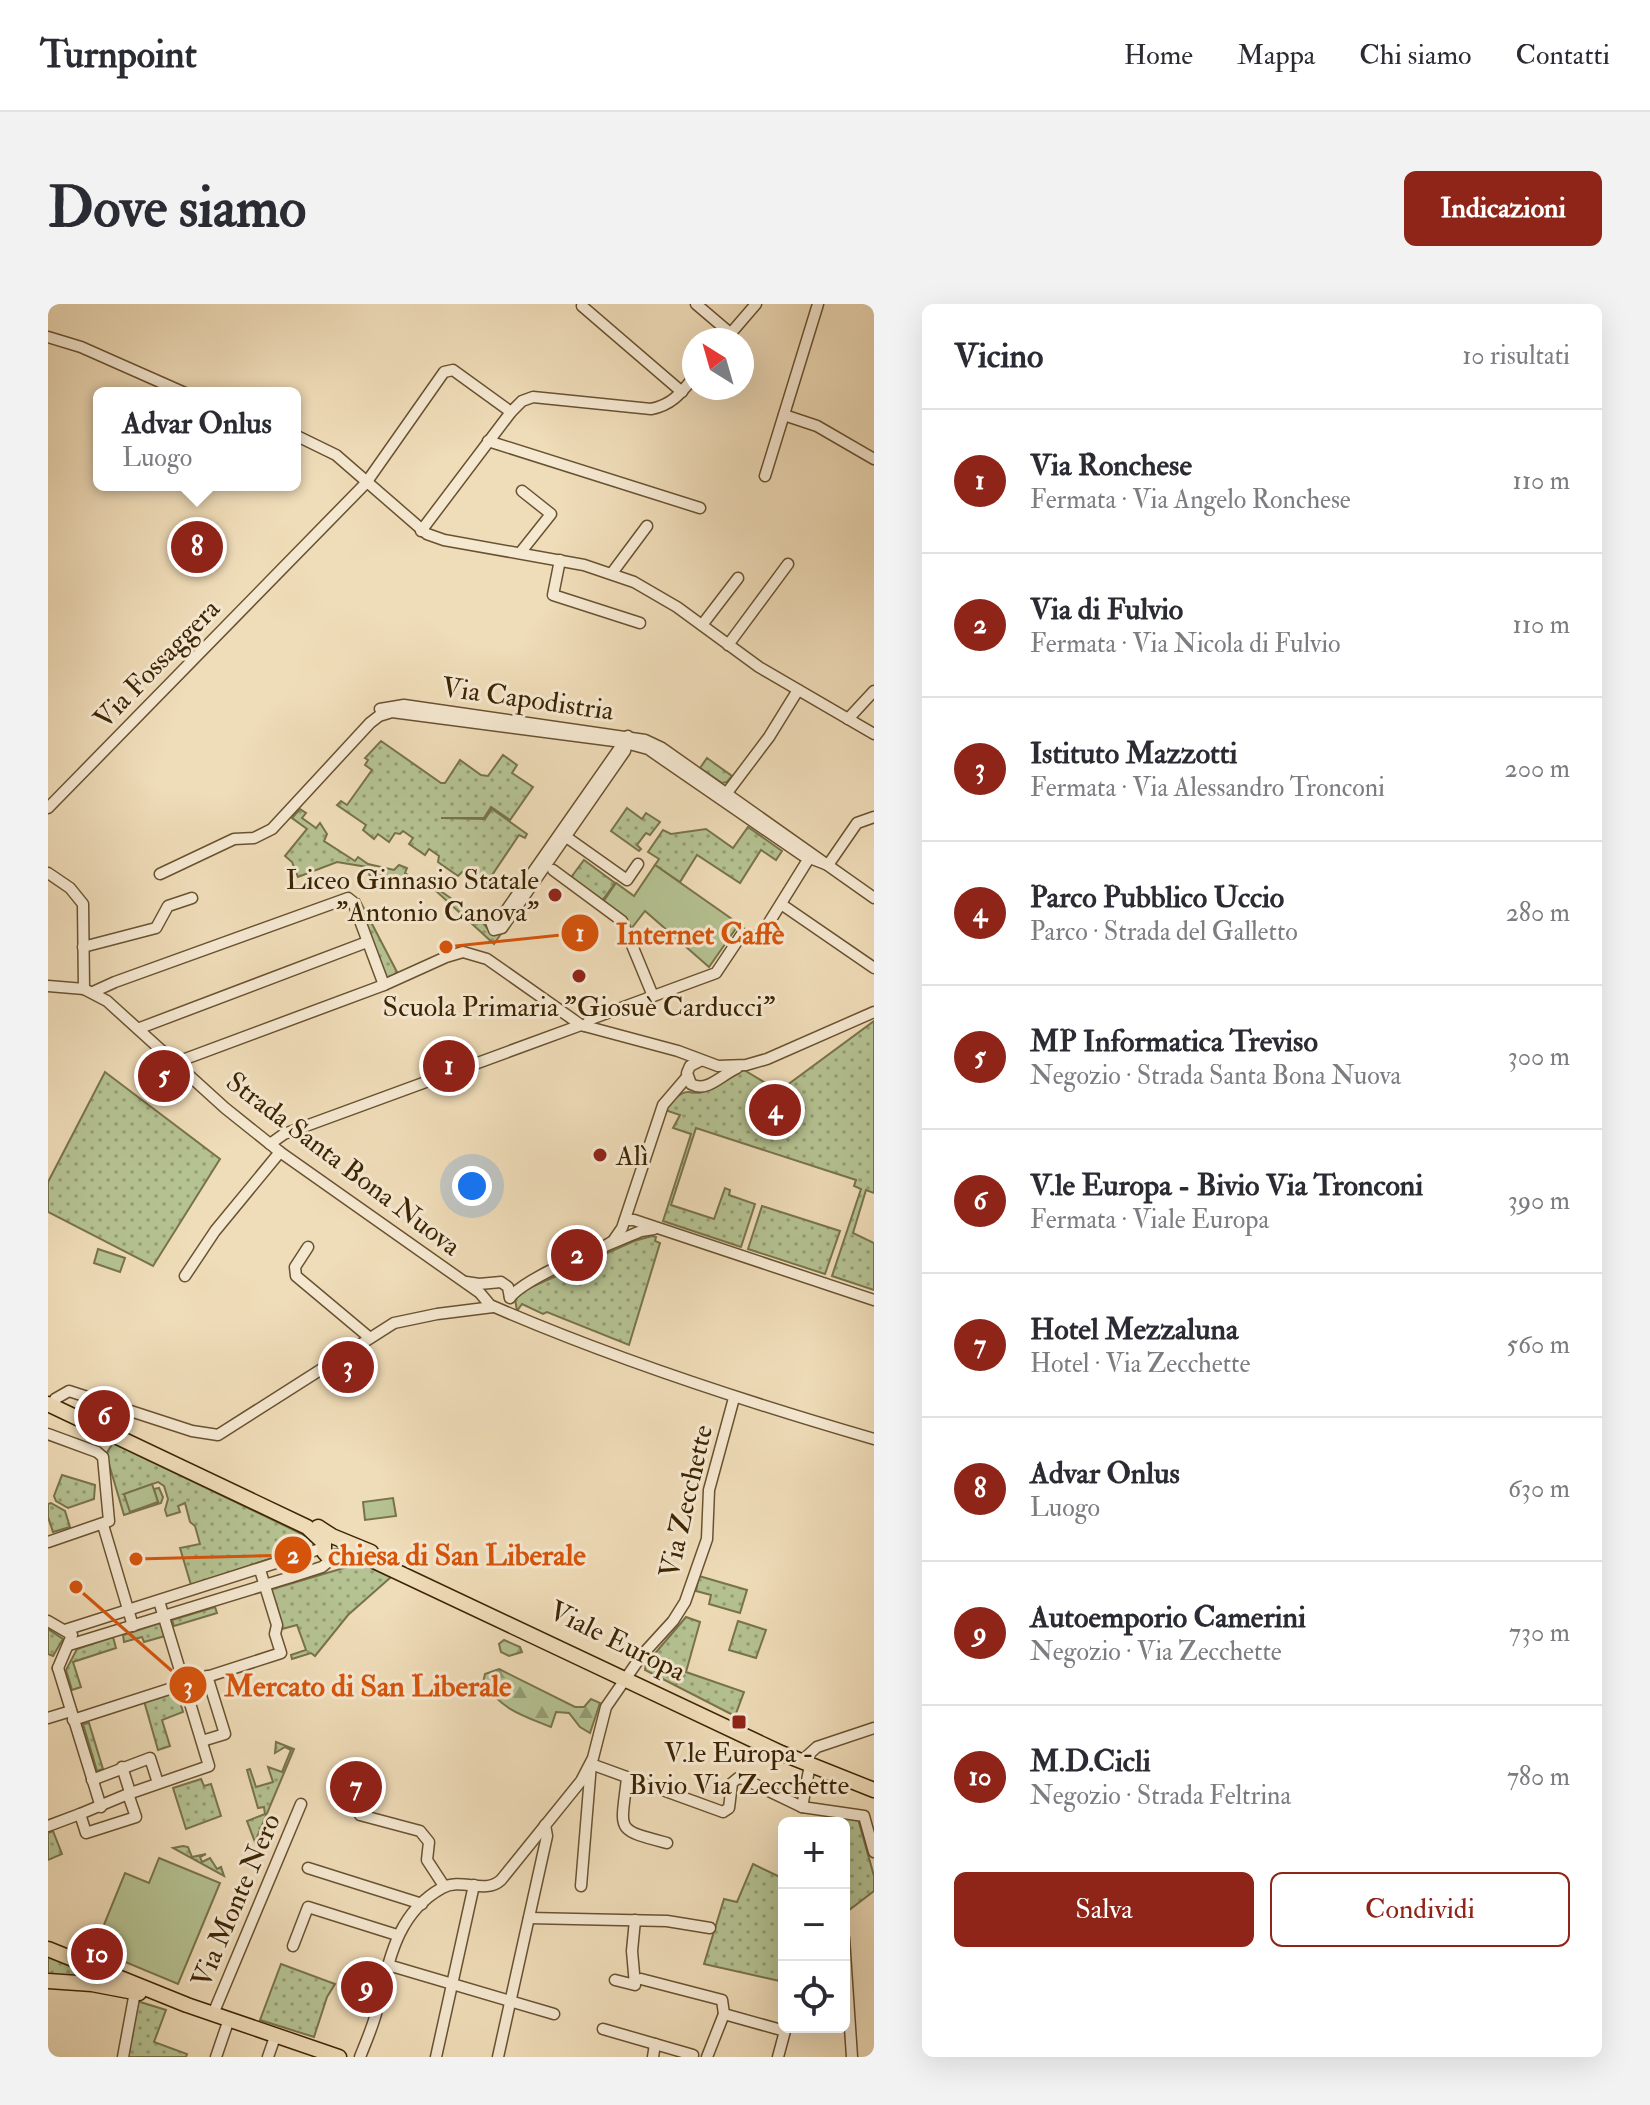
<!DOCTYPE html>
<html lang="it">
<meta charset="utf-8">
<style>
body{margin:0;font-family:"IM FELL Double Pica",serif;background:#f2f2f3;color:#2b2b33}
.controls{position:absolute;right:24px;bottom:24px;display:grid;overflow:hidden;border-radius:12px;box-shadow:0 8px 32px #0002}
.controls button{width:72px;height:72px;display:grid;place-items:center;padding:0;border:0;border-bottom:2px solid #e1e1e2;background:#fff;color:#2b2b33;font:40px sans-serif}
.compass{position:absolute;left:634px;top:24px;width:72px;height:72px;border-radius:50%;background:#fff;box-shadow:0 8px 32px #0002;rotate:323deg}
.you{position:absolute;left:424px;top:882px;width:28px;height:28px;margin:-20px;border:6px solid #fff;border-radius:50%;background:#1a73e8;box-shadow:0 0 0 12px #1a73e833}
.badge{display:grid;place-items:center;width:52px;height:52px;border-radius:50%;background:#8f2418;color:#fff;font-size:26px;font-weight:700}
.pin{position:absolute;translate:-50% -50%;border:4px solid #fff;box-shadow:0 2px 8px #0006}
.popup{position:absolute;left:45px;top:83px;width:208px;height:104px;box-sizing:border-box;display:grid;place-content:center;border-radius:12px;background:#fff;filter:drop-shadow(0 2px 6px #0005);font-size:26px;white-space:nowrap;color:#7c7c81}
.popup b{font-size:30px;color:#2b2b33}
.popup::after{content:'';position:absolute;left:50%;top:100%;margin-left:-16px;border:16px solid transparent;border-top-color:#fff}
.list{margin:0;padding:0;list-style:none}
h2{display:flex;justify-content:space-between;align-items:center;height:104px;margin:0;padding:0 32px;font-size:34px}
h2 small{font-size:26px;font-weight:400;color:#7c7c81}
.list li{display:grid;grid-template-columns:52px 1fr auto;gap:24px;align-items:center;box-sizing:border-box;height:144px;padding:0 32px;border-top:2px solid #e1e1e2}
.list b{display:block;font-size:30px;white-space:nowrap}
.list p{margin:0;font-size:26px;white-space:nowrap;color:#7c7c81}
.list em{font-size:26px;font-style:normal;color:#7c7c81}
.actions{display:flex;gap:16px;padding:24px 32px}
.actions a{flex:1;padding:18px 0;border:2px solid #8f2418;border-radius:12px;text-align:center;font-size:28px;color:#8f2418}
.actions .main{background:#8f2418;color:#fff}
.icon{flex:none;width:44px;height:44px;fill:none;stroke:currentColor;stroke-width:2;stroke-linecap:round;stroke-linejoin:round}
.map{position:relative;flex:none;width:826px;height:1753px;overflow:hidden;border-radius:12px}
header{display:flex;align-items:center;gap:48px;box-sizing:border-box;height:112px;padding:0 40px;background:#fff;border-bottom:2px solid #e1e1e2}
header strong{font-size:38px}
nav{display:flex;gap:44px;margin-inline-start:auto;font-size:28px}
.intro{display:flex;align-items:center;justify-content:space-between;box-sizing:border-box;height:192px;padding:0 48px}
h1{margin:0;font-size:56px}
.button{padding:20px 36px;border-radius:12px;background:#8f2418;color:#fff;font-size:28px;font-weight:700}
main{display:flex;gap:48px;padding:0 48px}
aside{flex:1;background:#fff;border-radius:12px;box-shadow:0 8px 32px #0002}
.map>svg:first-child{display:block}
</style>
<header>
<strong>Turnpoint</strong>
<nav><a>Home</a><a>Mappa</a><a>Chi siamo</a><a>Contatti</a></nav>
</header>
<div class="intro"><h1>Dove siamo</h1><a class="button">Indicazioni</a></div>
<main>
<div class="map">
<svg width="826" height="1753" viewBox="0 0 826 1753">
<defs>
<pattern id="green-dots" width="8" height="8" patternUnits="userSpaceOnUse" patternTransform="scale(2)"><rect width="8" height="8" fill="#b5c292"/><path d="M2 2h.1M6 6h.1" fill="none" stroke="#949d75" stroke-width="1.8" stroke-linecap="round"/></pattern>
<pattern id="forest-firs" width="22" height="20" patternUnits="userSpaceOnUse" patternTransform="scale(2)"><rect width="22" height="20" fill="#b5c292"/><path d="M5 1l3.5 6h-7zM16 11l3.5 6h-7z" fill="#949d75"/></pattern>
</defs>
<rect width="100%" height="100%" fill="#efdcb8"/>
<filter id="stains"><feTurbulence type="fractalNoise" baseFrequency=".0025" numOctaves="4"/><feColorMatrix values="0 0 0 0 .2 0 0 0 0 .09 0 0 0 0 .02 0 0 0 .5 -.17"/></filter>
<radialGradient id="worn" r=".72"><stop offset=".6" stop-color="#630" stop-opacity="0"/><stop offset="1" stop-color="#630" stop-opacity=".3"/></radialGradient>
<g fill="url(#green-dots)" stroke="#78734a" stroke-width="2">
<path d="M333 437 393 479H397L412 456 433 471 440 472 455 451 469 461 464 469 485 483 462 516 443 503 436 514H393L437 515 444 505 479 530 477 534 471 531 436 583 414 568 410 572 390 558 391 552 381 545 377 551 361 540 365 534 355 527 352 530 347 529 341 538 330 530 326 535 315 526 318 521 289 501 293 497 299 501 324 466 317 461 320 456 317 454Z"/>
<path d="M659 454 684 472 679 478 674 479 652 464Z"/>
<path d="M579 504 594 515 598 509 612 518 602 531 598 529 589 541 593 545 591 547 563 527Z"/>
<path d="M252 505 258 509 254 514 268 524 272 519 279 530 276 537 307 557 310 553 320 560 346 566 351 561 359 564 357 569 368 576 371 572 417 604 415 609 427 619 431 614 444 630 457 624 446 640 387 586 356 574 326 585 319 563 289 558 250 573 244 558 237 552 259 525 244 514Z"/>
<path d="M700 523 734 547 728 556 713 546 692 579 649 551 632 578 607 561 611 555 600 548 615 526 623 530 658 525 685 544Z"/>
<path d="M536 556 567 579 554 597 524 575V572Z"/>
<path d="M311 595 350 670 337 674 307 597Z"/>
<path d="M826 717V889L818 886 805 929 826 939V986L784 972 813 885 806 882 808 876 648 824 623 901 666 915 677 884 682 886 681 891 707 900 693 943 615 917 643 830 625 824 632 811 617 806C641 774 642 797 662 785 676 777 679 772 696 766L731 787Z"/>
<path d="M57 768 172 855 105 962 0 908V878Z"/>
<path d="M714 902 792 927 777 970 700 945Z"/>
<path d="M604 932 608 933 607 937 612 939 581 1041 499 1008 495 1010 474 1000 469 1007 467 995 477 986 586 937Z"/>
<path d="M65 1139 254 1230 261 1235V1242L143 1281 132 1244 152 1240 147 1222 142 1218 137 1199 130 1202 132 1208 119 1212 117 1206 120 1195 116 1182 110 1178 76 1190 110 1199 106 1185 111 1184 115 1193 113 1199 76 1211 58 1150Z"/>
<path d="M14 1171 47 1181 46 1195 20 1204 8 1197 6 1192Z"/>
<path d="M3 1199 17 1207 22 1223 5 1228 0 1213V1200Z"/>
<path d="M306 1261 319 1262 343 1273 300 1311 267 1352 263 1349 244 1355 243 1351 258 1346 249 1321 234 1325 221 1286Z"/>
<path d="M651 1272 699 1286 692 1309 661 1300 663 1291 648 1287Z"/>
<path d="M167 1303 169 1309 126 1322 124 1316Z"/>
<path d="M638 1313 652 1318 638 1368 696 1388 687 1412 597 1366 598 1360Z"/>
<path d="M690 1317 718 1326 708 1354 681 1346Z"/>
<path d="M112 1319 117 1332 96 1338 94 1333 76 1338 75 1331Z"/>
<path d="M0 1325 15 1335 5 1352 0 1350Z"/>
<path d="M65 1333 68 1344 25 1358 33 1383 24 1386 18 1366 29 1345Z"/>
<path d="M129 1388 135 1408 114 1416 122 1442 110 1446 96 1397Z"/>
<path d="M41 1419 55 1465 49 1467 35 1420Z"/>
<path d="M228 1438 246 1445 207 1538 199 1517 217 1510 216 1503 210 1504 199 1466 202 1465 208 1483 225 1478 220 1463 234 1468 243 1446 237 1443 227 1449Z"/>
<path d="M153 1475 156 1482 163 1480 173 1512 138 1525 125 1484Z"/>
<path d="M785 1514 810 1515 826 1572V1587L800 1607 796 1603V1519H786Z"/>
<path d="M5 1527 14 1550 0 1556V1529Z"/>
<path d="M135 1542 140 1543 144 1553 158 1550 152 1553 154 1558 162 1554 169 1565 173 1563 176 1572 125 1544Z"/>
<path d="M705 1560 736 1575V1678L656 1660 676 1595 689 1598Z"/>
<path d="M0 1651 49 1676 0 1675Z"/>
<path d="M233 1660 287 1680 279 1693 266 1733 212 1716Z"/>
<path d="M89 1697 118 1706 106 1738 139 1750 138 1753H78Z"/>
</g>
<g fill="url(#forest-firs)" stroke="#78734a" stroke-width="2">
<path d="M456 1336 472 1343 474 1348 461 1352 453 1348 451 1340Z"/>
<path d="M451 1365 527 1403H536L543 1395 552 1399 542 1429 532 1423 521 1409 508 1408 503 1423C473 1411 455 1406 435 1379L437 1370Z"/>
</g>
<g fill="#b5c292" stroke="#78734a" stroke-width="2">
<path d="M607 561 691 620 661 663 597 607 583 625 578 617 555 598 568 579 586 592Z"/>
<path d="M50 945 77 954 72 968 46 959Z"/>
<path d="M104 1180 110 1198 82 1208 76 1190Z"/>
<path d="M345 1194 348 1212 317 1216 315 1198Z"/>
<path d="M111 1554 172 1579 130 1680 70 1655 74 1643 51 1633 77 1569 101 1579Z"/>
</g>
<g fill="none" stroke-linecap="round" stroke-linejoin="round">
<g stroke="#695230" stroke-width="13">
<g id="minor">
<path d="M648 0 682 29"/>
<path d="M534 2 634 88"/>
<path d="M0 33 33 43 137 89"/>
<path d="M677 36 708 0"/>
<path d="M736 111 769 122 826 155"/>
<path d="M247 131 288 151 379 230 396 236 536 261 586 278 629 303 711 363 826 430"/>
<path d="M440 137 652 204"/>
<path d="M717 172 770 0"/>
<path d="M373 227 463 108 474 97 485 93 603 105C624 101 633 89 646 73"/>
<path d="M472 249 503 210 474 187"/>
<path d="M512 256 505 291 592 319"/>
<path d="M564 269 599 222"/>
<path d="M654 321 690 274"/>
<path d="M680 341 740 260"/>
<path d="M332 405 356 401 597 436 614 444 826 594"/>
<path d="M800 415 826 387"/>
<path d="M580 432 577 447 454 624 446 626 443 618 457 608Z"/>
<path d="M675 494 721 433 750 386"/>
<path d="M0 504 318 179 396 68 405 66 463 108"/>
<path d="M514 530 579 576 590 560"/>
<path d="M780 561 809 519 826 513"/>
<path d="M505 566 574 617 605 692"/>
<path d="M0 569 22 584 35 600 36 685"/>
<path d="M112 570 186 535 206 534 224 525 322 419 331 412 344 408 574 438 600 445 754 551 780 561"/>
<path d="M733 600 826 664"/>
<path d="M35 643 108 624 120 602 144 594"/>
<path d="M0 682 36 685 59 697 177 804 232 848 432 989 442 1001C566 1055 695 1097 826 1135"/>
<path d="M45 688 67 678 300 594 305 598 336 681"/>
<path d="M537 722 543 715 668 669 694 630 712 633 763 551"/>
<path d="M92 724 319 638"/>
<path d="M652 757 642 762 639 769 643 780C659 789 673 771 689 764"/>
<path d="M129 758 336 681 398 653 415 648 439 655 533 721 630 747 670 762 698 761 719 755 826 708"/>
<path d="M222 840 236 830 533 721"/>
<path d="M577 916H586L826 996"/>
<path d="M260 943 247 963 248 972 322 1034"/>
<path d="M554 944 565 937 574 924 615 801 639 773"/>
<path d="M137 972 167 927 232 848"/>
<path d="M418 978 431 980 453 978 460 983 462 994"/>
<path d="M462 993C484 969 561 941 593 927L606 925"/>
<path d="M7 1095 21 1087 144 1127 170 1131 346 1019 389 1010 445 1003"/>
<path d="M0 1130 49 1148 55 1153 61 1217 0 1238"/>
<path d="M55 1221 85 1322"/>
<path d="M0 1317 24 1331 10 1364"/>
<path d="M17 1326 275 1244"/>
<path d="M21 1341 243 1273 274 1263 285 1254"/>
<path d="M10 1364 53 1503"/>
<path d="M0 1414 23 1407"/>
<path d="M25 1416 233 1349 227 1330 229 1321 212 1266"/>
<path d="M154 1437 177 1430 159 1372"/>
<path d="M759 1452 769 1443 826 1424"/>
<path d="M74 1463 82 1488"/>
<path d="M579 1474C573 1528 566 1525 619 1539"/>
<path d="M44 1476 102 1454 110 1479"/>
<path d="M289 1485 316 1495 312 1511 372 1527 381 1538 379 1556 396 1582"/>
<path d="M80 1490 161 1462 111 1297"/>
<path d="M80 1490 88 1513 38 1529 32 1510Z"/>
<path d="M754 1503 816 1512 826 1548"/>
<path d="M0 1522 32 1510"/>
<path d="M260 1564 374 1600"/>
<path d="M533 1582 543 1460 675 1508 681 1504 684 1479 690 1474 696 1475 754 1503 762 1461"/>
<path d="M481 1614 619 1617 662 1624"/>
<path d="M796 1634 804 1753"/>
<path d="M245 1642 260 1603 349 1631"/>
<path d="M340 1661 506 1710"/>
<path d="M593 1675 674 1696 676 1710 659 1753"/>
<path d="M567 1676 587 1681 584 1647 587 1616"/>
<path d="M165 1710 253 1500"/>
<path d="M676 1710 737 1727 730 1753"/>
<path d="M555 1725 645 1751"/>
<path d="M75 1753 87 1688"/>
<path d="M168 1753 181 1715"/>
<path d="M220 1753 228 1730"/>
<path d="M312 1753C318 1738 325 1722 329 1706 341 1659 347 1610 394 1584 413 1573 437 1591 453 1576L533 1477 545 1454 558 1403 594 1351 625 1317 637 1298 659 1235 661 1186 686 1094"/>
<path d="M388 1753 426 1581"/>
<path d="M450 1753 499 1532 497 1521"/>
<path d="M605 1753 607 1740"/>
</g>
</g>
<g stroke="#3c2402" stroke-width="17">
<g id="major">
<path d="M0 1100 259 1223 276 1239V1248C284 1257 285 1253 294 1251 303 1249 316 1253 324 1256L733 1449 826 1486"/>
<path d="M270 1223 284 1232 323 1248"/>
<path d="M0 1645 139 1701 291 1753"/>
<path d="M0 1677 44 1680 91 1689"/>
</g>
</g>
<use href="#minor" stroke="#f5e8d1" stroke-width="10"/>
<use href="#major" stroke="#efdcb8" stroke-width="14"/>
</g>
<g fill="#8f2418" stroke="#f5e8d1" stroke-width="3">
<circle cx="507" cy="591" r="8"/>
<circle cx="531" cy="672" r="8"/>
<circle cx="552" cy="851" r="8"/>
<rect x="683" y="1410" width="16" height="16" rx="4"/>
</g>
<g text-anchor="middle" stroke-width="6" stroke-linejoin="round" paint-order="stroke">
<g font-size="28" fill="#3c2402" stroke="#f5e8d1">
<text transform="translate(108 359) rotate(-46)" y="10">Via Fossaggera</text>
<text transform="translate(480 394) rotate(8)" y="10">Via Capodistria</text>
<text transform="translate(296 859) rotate(37)" y="10">Strada Santa Bona Nuova</text>
<text transform="translate(637 1197) rotate(-77)" y="10">Via Zecchette</text>
<text transform="translate(570 1336) rotate(26)" y="10">Viale Europa</text>
<text transform="translate(187 1596) rotate(-67)" y="10">Via Monte Nero</text>
</g>
<g font-size="28" fill="#3c2402" stroke="#f5e8d1">
<text x="491" y="585" text-anchor="end">Liceo Ginnasio Statale<tspan x="491" dy="32">"Antonio Canova"</tspan></text>
<text x="531" y="712">Scuola Primaria "Giosuè Carducci"</text>
<text x="568" y="861" text-anchor="start">Alì</text>
<text x="691" y="1458">V.le Europa -<tspan x="691" dy="32">Bivio Via Zecchette</tspan></text>
</g>
</g>
<path fill="none" stroke="#d7540b" stroke-width="3" d="M398 643L532 629M88 1255L245 1251M28 1283L140 1381"/>
<g fill="#d7540b" stroke="#f5e8d1" stroke-width="3">
<circle cx="398" cy="643" r="8"/>
<circle cx="88" cy="1255" r="8"/>
<circle cx="28" cy="1283" r="8"/>
<circle cx="532" cy="629" r="20"/>
<circle cx="245" cy="1251" r="20"/>
<circle cx="140" cy="1381" r="20"/>
</g>
<g font-size="24" text-anchor="middle" font-weight="bold" fill="#fff">
<text x="532" y="637">1</text>
<text x="245" y="1259">2</text>
<text x="140" y="1390">3</text>
</g>
<g font-size="30" text-anchor="middle" font-weight="bold" fill="#d7540b" stroke="#f5e8d1" stroke-width="6" stroke-linejoin="round" paint-order="stroke">
<text x="652" y="640">Internet Caffè</text>
<text x="409" y="1261">chiesa di San Liberale</text>
<text x="320" y="1392">Mercato di San Liberale</text>
</g>
<rect width="100%" height="100%" filter="url(#stains)"/>
<rect width="100%" height="100%" fill="url(#worn)"/>
</svg>
<div class="controls">
<button>+</button>
<button>−</button>
<button><svg class="icon" aria-label="locate" viewBox="0 0 24 24"><circle cx="12" cy="12" r="6"/><path d="M12 2v4M12 18v4M2 12h4M18 12h4"/></svg></button>
</div>
<svg class="compass" viewBox="-18 -18 36 36"><path d="M0-13l5 13h-10z" fill="#e53935"/><path d="M0 13l5-13h-10z" fill="#7c7c81"/></svg>
<div class="you"></div>
<div class="pin badge" style="left:401px;top:762px">1</div>
<div class="pin badge" style="left:529px;top:951px">2</div>
<div class="pin badge" style="left:300px;top:1063px">3</div>
<div class="pin badge" style="left:727px;top:806px">4</div>
<div class="pin badge" style="left:116px;top:772px">5</div>
<div class="pin badge" style="left:56px;top:1112px">6</div>
<div class="pin badge" style="left:308px;top:1483px">7</div>
<div class="pin badge" style="left:149px;top:243px">8</div>
<div class="popup"><b>Advar Onlus</b>Luogo</div>
<div class="pin badge" style="left:319px;top:1683px">9</div>
<div class="pin badge" style="left:49px;top:1650px">10</div>
</div>
<aside>
<h2>Vicino<small>10 risultati</small></h2>
<ul class="list">
<li><span class="badge">1</span><div><b>Via Ronchese</b><p>Fermata · Via Angelo Ronchese</p></div><em>110 m</em></li>
<li><span class="badge">2</span><div><b>Via di Fulvio</b><p>Fermata · Via Nicola di Fulvio</p></div><em>110 m</em></li>
<li><span class="badge">3</span><div><b>Istituto Mazzotti</b><p>Fermata · Via Alessandro Tronconi</p></div><em>200 m</em></li>
<li><span class="badge">4</span><div><b>Parco Pubblico Uccio</b><p>Parco · Strada del Galletto</p></div><em>280 m</em></li>
<li><span class="badge">5</span><div><b>MP Informatica Treviso</b><p>Negozio · Strada Santa Bona Nuova</p></div><em>300 m</em></li>
<li><span class="badge">6</span><div><b>V.le Europa - Bivio Via Tronconi</b><p>Fermata · Viale Europa</p></div><em>390 m</em></li>
<li><span class="badge">7</span><div><b>Hotel Mezzaluna</b><p>Hotel · Via Zecchette</p></div><em>560 m</em></li>
<li><span class="badge">8</span><div><b>Advar Onlus</b><p>Luogo</p></div><em>630 m</em></li>
<li><span class="badge">9</span><div><b>Autoemporio Camerini</b><p>Negozio · Via Zecchette</p></div><em>730 m</em></li>
<li><span class="badge">10</span><div><b>M.D.Cicli</b><p>Negozio · Strada Feltrina</p></div><em>780 m</em></li>
</ul>
<div class="actions"><a class="main">Salva</a><a>Condividi</a></div>
</aside>
</main>
